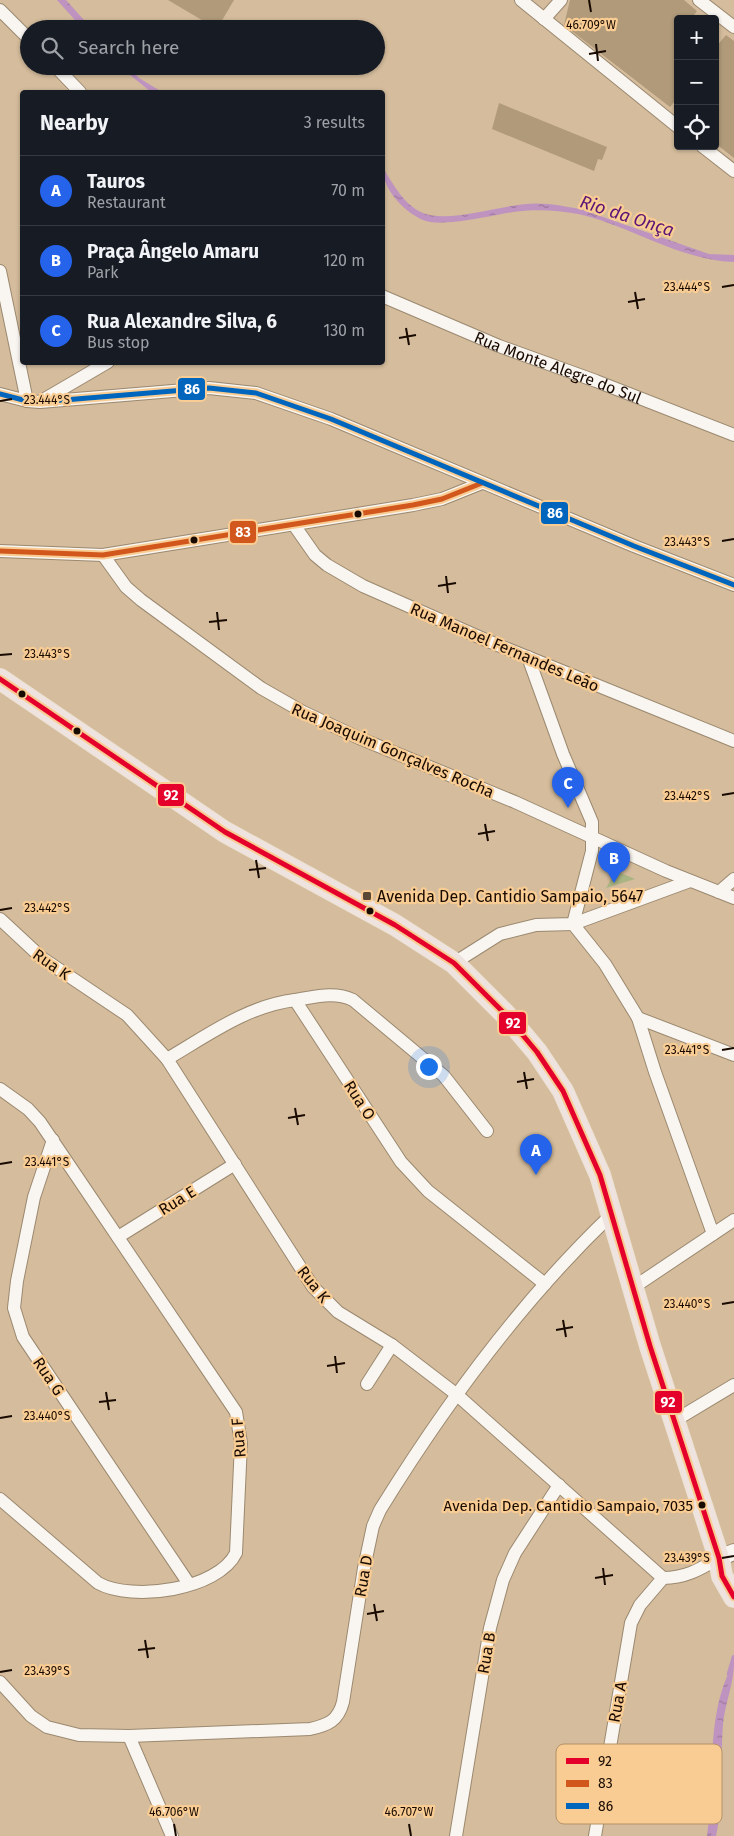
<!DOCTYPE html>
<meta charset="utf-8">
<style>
body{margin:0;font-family:"Fira Sans",sans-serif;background:#20242c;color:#f1f3f6}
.controls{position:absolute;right:15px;top:15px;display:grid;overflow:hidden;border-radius:5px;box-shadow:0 1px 4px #0004}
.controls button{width:45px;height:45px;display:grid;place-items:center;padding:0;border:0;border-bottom:1px solid #363941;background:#171b24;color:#f1f3f6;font:25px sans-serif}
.you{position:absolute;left:428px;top:1066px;width:18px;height:18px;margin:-12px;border:4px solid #fff;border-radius:50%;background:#1a73e8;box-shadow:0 0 0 8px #1a73e833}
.badge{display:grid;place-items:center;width:32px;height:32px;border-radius:50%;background:#2563eb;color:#fff;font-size:16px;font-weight:700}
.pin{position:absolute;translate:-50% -41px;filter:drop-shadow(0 1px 2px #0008)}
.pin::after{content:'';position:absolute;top:26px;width:18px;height:15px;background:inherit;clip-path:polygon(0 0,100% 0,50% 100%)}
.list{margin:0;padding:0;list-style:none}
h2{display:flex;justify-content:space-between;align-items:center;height:65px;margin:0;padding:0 20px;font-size:21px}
h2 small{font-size:16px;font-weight:400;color:#9ea1a6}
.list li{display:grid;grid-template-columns:32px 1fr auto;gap:15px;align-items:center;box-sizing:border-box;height:70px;padding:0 20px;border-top:1px solid #363941}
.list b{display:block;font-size:19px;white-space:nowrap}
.list p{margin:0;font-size:16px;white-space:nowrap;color:#9ea1a6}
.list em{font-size:16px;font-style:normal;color:#9ea1a6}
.icon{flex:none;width:28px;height:28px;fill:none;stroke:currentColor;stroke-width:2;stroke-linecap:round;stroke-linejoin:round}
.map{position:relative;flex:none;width:734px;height:1836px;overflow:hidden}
.search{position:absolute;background:#171b24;box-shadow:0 1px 4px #0004;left:20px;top:20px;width:365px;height:55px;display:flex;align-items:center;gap:12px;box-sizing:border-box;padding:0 18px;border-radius:28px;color:#9ea1a6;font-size:19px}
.panel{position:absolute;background:#171b24;box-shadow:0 1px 4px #0004;left:20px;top:90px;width:365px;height:275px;border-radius:5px}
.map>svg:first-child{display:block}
</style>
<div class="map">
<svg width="734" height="1836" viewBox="0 0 734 1836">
<defs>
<pattern id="water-ripples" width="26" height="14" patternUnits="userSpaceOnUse" patternTransform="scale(1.25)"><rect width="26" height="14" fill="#bf93c0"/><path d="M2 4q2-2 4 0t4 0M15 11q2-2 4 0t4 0" fill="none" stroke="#9a769a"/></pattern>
</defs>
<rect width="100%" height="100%" fill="#d4bc9c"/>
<path fill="#aab583" d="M616 871 635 879 606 888Z"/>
<g fill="url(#water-ripples)">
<path d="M57 0H66L92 29H83Z"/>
<path d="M119 66H127L139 78 162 92H151Z"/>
<path d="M383 168C393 184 405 206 423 213 448 223 499 206 526 204 544 202 563 206 580 209L709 254 734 255V262C678 260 632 226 578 214 558 210 533 209 513 212 493 215 444 227 426 221 407 215 382 190 383 168Z"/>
<path d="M734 1663C734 1683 725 1703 723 1724 720 1762 724 1798 716 1836H707C715 1781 705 1711 734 1663Z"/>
</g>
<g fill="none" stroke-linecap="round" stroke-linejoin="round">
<path stroke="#bf93c0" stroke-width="4.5" d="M729 1674 734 1657"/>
</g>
<g fill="#b09a7a">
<path d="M168 0H234L217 29Z"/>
<path d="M570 0H684L697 11 691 19H678V97L670 107 564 25Z"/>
<path d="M726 35 734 41V158L715 143V48Z"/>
<path d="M499 103 607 147 602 160 598 159 594 171 492 129Z"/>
</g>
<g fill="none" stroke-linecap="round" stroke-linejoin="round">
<g stroke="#9b8970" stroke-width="14">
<g id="minor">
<path d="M521 0 678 127"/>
<path d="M699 0 734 27"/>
<path d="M0 10 29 39"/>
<path d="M544 19 561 0"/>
<path d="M55 66 80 92"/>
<path d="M702 146 734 171"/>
<path d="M0 271 27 401"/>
<path id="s1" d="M382 296 499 346 596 381 734 435"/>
<path d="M0 394 27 401 40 402 209 388 256 393 331 419 634 546 734 585"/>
<path d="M43 400 108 362"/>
<path d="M294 525 315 555 327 565 363 586 488 641 734 741"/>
<path d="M0 551 103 555 413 505 442 499 482 483"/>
<path d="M103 555 126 587 141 600 261 688 303 712 359 738 515 802 666 871 734 898"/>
<path d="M528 657 563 754 592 822V851L573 924"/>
<path d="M719 892 734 879"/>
<path d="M0 919 42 958 127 1015 167 1059 313 1287 338 1312 392 1345 456 1394 663 1578C686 1578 700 1569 719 1558"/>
<path d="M573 924 605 964 638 1018 655 1072 713 1234"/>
<path d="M454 963 500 934 536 925 573 924 690 881"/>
<path d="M295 1000C315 997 334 991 353 1000L444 1076 487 1131"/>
<path d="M638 1018 734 1055"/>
<path d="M167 1059C208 1035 247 1006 295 1000L401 1162 428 1191 545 1284"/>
<path d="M0 1089 28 1109 40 1122 236 1412 241 1443 236 1553C218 1590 132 1602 98 1583L0 1499"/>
<path d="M53 1140 34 1197 17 1281 14 1308 23 1337 189 1584"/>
<path d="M118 1237 235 1164"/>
<path d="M634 1287 734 1220"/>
<path d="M367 1384 392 1345"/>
<path d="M674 1421 734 1385"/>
<path d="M0 1682 31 1716 47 1727 79 1735 129 1736 310 1729C328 1725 338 1721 343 1702L364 1568 373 1526 380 1510C446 1403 520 1302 611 1215"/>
<path d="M129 1736 172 1836"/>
<path d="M456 1836 490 1628 503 1580 515 1553 559 1485"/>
<path d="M595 1836 631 1623 640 1605 663 1578"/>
</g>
</g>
<g stroke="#9b8970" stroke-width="18">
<path id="tertiary" d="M719 1558 734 1552"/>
</g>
<g stroke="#ece1d2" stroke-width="22">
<path id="primary" d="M0 679 225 832 395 925 454 963 505 1014 537 1052 563 1091 600 1175 650 1346 719 1558 722 1576 734 1597"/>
</g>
<use href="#minor" stroke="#f9f5f0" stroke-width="12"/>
<use href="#tertiary" stroke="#f9f5f0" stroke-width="16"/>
<use href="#primary" stroke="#efe3df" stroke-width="20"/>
<g stroke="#f8cc93" stroke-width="9">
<path id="bus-1" d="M0 679 225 832 395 925 454 963 505 1014 537 1052 563 1091 600 1175 650 1346 719 1558 722 1576 734 1597"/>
</g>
<g stroke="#f8cc93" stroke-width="9">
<path id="bus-2" d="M0 551 103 555 413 505 442 499 482 483"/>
</g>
<g stroke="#f8cc93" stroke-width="9">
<path id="bus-3" d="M0 394 27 401 40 402 209 388 256 393 331 419 634 546 734 585"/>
</g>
<use href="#bus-1" stroke="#e4002b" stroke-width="5"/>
<use href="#bus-2" stroke="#d1571d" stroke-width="5"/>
<use href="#bus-3" stroke="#0065bd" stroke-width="5"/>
</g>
<path fill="none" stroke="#190a00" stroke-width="2" d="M589 0 591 12M596 44 598 61M589 54 606 51M722 287 734 285M635 292 638 309M628 302 645 299M406 328 409 345M399 338 416 335M0 401 12 399M722 541 734 539M446 576 448 593M438 586 456 583M217 612 219 630M209 622 227 620M0 655 12 654M722 795 734 793M485 824 488 841M478 834 495 831M256 860 259 878M249 870 266 868M0 910 12 908M722 1050 734 1048M524 1072 527 1089M517 1082 534 1079M295 1108 298 1125M288 1118 305 1115M0 1164 12 1162M722 1304 734 1302M563 1320 566 1337M556 1330 573 1327M335 1356 337 1373M327 1366 345 1363M106 1392 109 1410M99 1402 116 1400M0 1418 12 1416M722 1558 734 1556M603 1568 605 1585M595 1578 613 1575M374 1604 377 1621M367 1614 384 1611M145 1640 148 1658M138 1650 155 1648M0 1672 12 1670M174 1824 176 1836M409 1824 411 1836"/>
<g fill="#190a00" stroke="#f8cc93" stroke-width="2">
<circle cx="358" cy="514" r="4.5"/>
<circle cx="194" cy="540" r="4.5"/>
<circle cx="22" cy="694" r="4.5"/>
<circle cx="77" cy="731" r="4.5"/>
<circle cx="370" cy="911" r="4.5"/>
<circle cx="702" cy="1505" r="4.5"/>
</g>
<rect fill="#5a4837" stroke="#f8cc93" stroke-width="2" x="362" y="891" width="10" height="10" rx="2.5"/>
<g text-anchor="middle" stroke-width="4.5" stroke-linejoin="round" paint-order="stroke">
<g font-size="15" fill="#190a00" stroke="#f8cc93" text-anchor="end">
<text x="693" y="1511">Avenida Dep. Cantidio Sampaio, 7035</text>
</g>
<g font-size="16" fill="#190a00" stroke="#f8cc93">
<text dy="6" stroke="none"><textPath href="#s1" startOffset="190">Rua Monte Alegre do Sul</textPath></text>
<text transform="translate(505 647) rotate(23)" y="6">Rua Manoel Fernandes Leão</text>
<text transform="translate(393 750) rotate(23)" y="6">Rua Joaquim Gonçalves Rocha</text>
<text transform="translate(52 964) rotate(35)" y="6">Rua K</text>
<text transform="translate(360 1100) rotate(57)" y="6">Rua O</text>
<text transform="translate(177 1200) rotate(-32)" y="6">Rua E</text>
<text transform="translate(314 1284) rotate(52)" y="6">Rua K</text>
<text transform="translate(49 1376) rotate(56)" y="6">Rua G</text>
<text transform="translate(238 1438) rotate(-95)" y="6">Rua F</text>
<text transform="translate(363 1576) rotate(-80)" y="6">Rua D</text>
<text transform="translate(486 1653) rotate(-80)" y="6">Rua B</text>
<text transform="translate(617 1702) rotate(-80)" y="6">Rua A</text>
</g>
<g font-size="16" fill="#190a00" stroke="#f8cc93" text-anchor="start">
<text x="377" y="902">Avenida Dep. Cantidio Sampaio, 5647</text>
</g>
<g font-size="18" font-style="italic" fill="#5b1576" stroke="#f8cc93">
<text transform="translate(627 216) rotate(18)" y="6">Rio da Onça</text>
</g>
</g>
<rect x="556" y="1744" width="166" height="80" rx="8" fill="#f8cc93" stroke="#b59267" stroke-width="1"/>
<rect x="566" y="1758" width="23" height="6" fill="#e4002b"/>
<rect x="566" y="1780" width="23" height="7" fill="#d1571d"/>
<rect x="566" y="1803" width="23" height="6" fill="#0065bd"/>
<g font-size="14" fill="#190a00">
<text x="598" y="1766">92</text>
<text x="598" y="1788">83</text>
<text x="598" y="1811">86</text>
</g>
<g font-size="12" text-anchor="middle" fill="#190a00" stroke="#f8cc93" stroke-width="4.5" stroke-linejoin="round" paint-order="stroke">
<text x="591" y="29">46.709°W</text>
<text x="687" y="291">23.444°S</text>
<text x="47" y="404">23.444°S</text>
<text x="687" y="546">23.443°S</text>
<text x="47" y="658">23.443°S</text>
<text x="687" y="800">23.442°S</text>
<text x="47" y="912">23.442°S</text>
<text x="687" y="1054">23.441°S</text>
<text x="47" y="1166">23.441°S</text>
<text x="687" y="1308">23.440°S</text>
<text x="47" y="1420">23.440°S</text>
<text x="687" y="1562">23.439°S</text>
<text x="47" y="1675">23.439°S</text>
<text x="174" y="1816">46.706°W</text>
<text x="409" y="1816">46.707°W</text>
</g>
<g stroke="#f8cc93" stroke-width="2">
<rect x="177" y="377" width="29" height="24" rx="5" fill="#0065bd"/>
<rect x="540" y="501" width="29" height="24" rx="5" fill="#0065bd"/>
<rect x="229" y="520" width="28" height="24" rx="5" fill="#d1571d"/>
<rect x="157" y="783" width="28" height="24" rx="5" fill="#e4002b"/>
<rect x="498" y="1011" width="29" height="24" rx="5" fill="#e4002b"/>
<rect x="654" y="1390" width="29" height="24" rx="5" fill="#e4002b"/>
</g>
<g font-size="14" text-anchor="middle" font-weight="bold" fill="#fff">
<text x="192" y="394">86</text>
<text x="555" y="518">86</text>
<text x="243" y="537">83</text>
<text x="171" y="800">92</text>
<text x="513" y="1028">92</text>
<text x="668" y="1407">92</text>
</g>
</svg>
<div class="controls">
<button>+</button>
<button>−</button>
<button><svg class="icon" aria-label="locate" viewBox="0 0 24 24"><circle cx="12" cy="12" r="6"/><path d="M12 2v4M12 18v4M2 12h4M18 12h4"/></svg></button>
</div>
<div class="you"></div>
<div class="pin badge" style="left:536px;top:1175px">A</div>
<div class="pin badge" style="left:614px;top:883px">B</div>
<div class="pin badge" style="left:568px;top:808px">C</div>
<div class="search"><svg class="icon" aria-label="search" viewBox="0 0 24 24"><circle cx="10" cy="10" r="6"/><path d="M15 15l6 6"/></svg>Search here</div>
<section class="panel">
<h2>Nearby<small>3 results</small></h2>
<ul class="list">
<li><span class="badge">A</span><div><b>Tauros</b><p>Restaurant</p></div><em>70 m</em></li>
<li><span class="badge">B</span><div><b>Praça Ângelo Amaru</b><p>Park</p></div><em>120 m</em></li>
<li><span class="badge">C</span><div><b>Rua Alexandre Silva, 6</b><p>Bus stop</p></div><em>130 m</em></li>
</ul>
</section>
</div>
